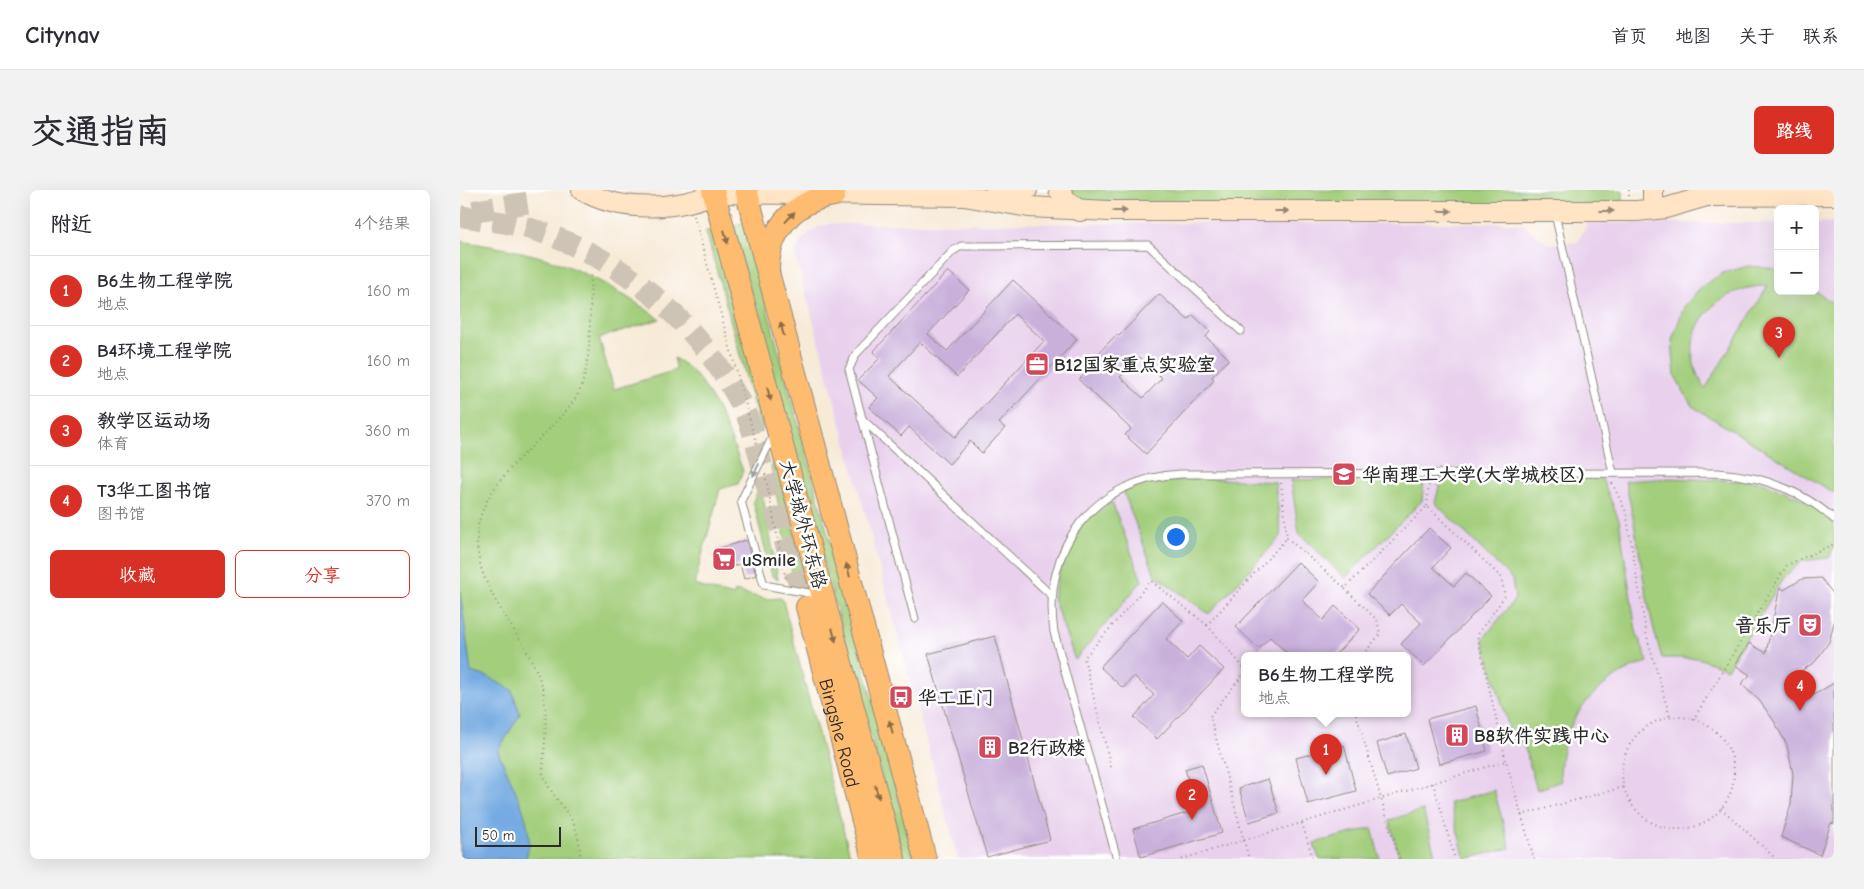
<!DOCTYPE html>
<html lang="zh">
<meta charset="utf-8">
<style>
body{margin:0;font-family:"Comic Neue","LXGW WenKai TC",sans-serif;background:#f2f2f3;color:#2b2b33}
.controls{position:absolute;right:15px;top:15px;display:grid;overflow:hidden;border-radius:8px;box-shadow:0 5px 20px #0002}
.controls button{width:45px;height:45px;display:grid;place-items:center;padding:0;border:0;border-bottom:1px solid #e1e1e2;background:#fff;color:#2b2b33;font:25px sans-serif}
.scale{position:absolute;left:15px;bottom:12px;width:86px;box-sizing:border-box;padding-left:5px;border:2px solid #2b2b2b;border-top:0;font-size:14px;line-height:18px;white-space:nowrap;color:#2b2b2b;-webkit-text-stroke:4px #fff;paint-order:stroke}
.you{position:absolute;left:715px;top:346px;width:18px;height:18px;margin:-12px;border:4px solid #fff;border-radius:50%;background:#1a73e8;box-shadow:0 0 0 8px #1a73e833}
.badge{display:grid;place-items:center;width:32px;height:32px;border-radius:50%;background:#d93025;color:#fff;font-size:16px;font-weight:700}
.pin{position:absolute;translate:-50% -41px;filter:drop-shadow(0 1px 2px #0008)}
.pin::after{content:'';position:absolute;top:26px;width:18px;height:15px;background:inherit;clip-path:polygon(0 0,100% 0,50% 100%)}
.popup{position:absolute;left:781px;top:462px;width:170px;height:65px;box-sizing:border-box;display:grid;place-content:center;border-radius:8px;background:#fff;filter:drop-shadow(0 1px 4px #0005);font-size:16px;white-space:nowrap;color:#7c7c81}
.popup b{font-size:19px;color:#2b2b33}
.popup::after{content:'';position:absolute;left:50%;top:100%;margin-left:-10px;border:10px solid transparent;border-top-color:#fff}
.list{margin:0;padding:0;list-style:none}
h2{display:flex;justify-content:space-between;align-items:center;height:65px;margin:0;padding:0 20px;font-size:21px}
h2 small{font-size:16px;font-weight:400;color:#7c7c81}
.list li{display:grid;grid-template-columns:32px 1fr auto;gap:15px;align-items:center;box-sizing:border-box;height:70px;padding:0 20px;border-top:1px solid #e1e1e2}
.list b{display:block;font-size:19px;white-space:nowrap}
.list p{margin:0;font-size:16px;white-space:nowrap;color:#7c7c81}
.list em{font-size:16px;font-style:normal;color:#7c7c81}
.actions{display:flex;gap:10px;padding:15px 20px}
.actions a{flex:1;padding:11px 0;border:1px solid #d93025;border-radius:8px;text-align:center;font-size:18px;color:#d93025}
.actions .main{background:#d93025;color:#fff}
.map{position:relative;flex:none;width:1374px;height:669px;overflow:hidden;border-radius:8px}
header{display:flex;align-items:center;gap:30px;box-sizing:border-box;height:70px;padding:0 25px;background:#fff;border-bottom:1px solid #e1e1e2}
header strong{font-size:24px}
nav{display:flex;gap:28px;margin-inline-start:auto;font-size:18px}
.intro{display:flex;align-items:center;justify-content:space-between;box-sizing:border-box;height:120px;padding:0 30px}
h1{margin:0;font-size:35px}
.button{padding:12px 22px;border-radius:8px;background:#d93025;color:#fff;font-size:18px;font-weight:700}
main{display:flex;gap:30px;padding:0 30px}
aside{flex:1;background:#fff;border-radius:8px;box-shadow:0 5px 20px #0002}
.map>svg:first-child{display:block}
</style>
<header>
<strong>Citynav</strong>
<nav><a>首页</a><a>地图</a><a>关于</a><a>联系</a></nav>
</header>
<div class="intro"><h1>交通指南</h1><a class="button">路线</a></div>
<main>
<aside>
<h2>附近<small>4个结果</small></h2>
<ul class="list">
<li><span class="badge">1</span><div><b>B6生物工程学院</b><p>地点</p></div><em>160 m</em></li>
<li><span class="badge">2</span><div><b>B4环境工程学院</b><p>地点</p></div><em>160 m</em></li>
<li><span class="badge">3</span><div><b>教学区运动场</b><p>体育</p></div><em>360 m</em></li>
<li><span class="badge">4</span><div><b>T3华工图书馆</b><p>图书馆</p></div><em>370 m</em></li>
</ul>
<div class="actions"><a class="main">收藏</a><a>分享</a></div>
</aside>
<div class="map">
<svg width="1374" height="669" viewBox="0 0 1374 669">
<rect width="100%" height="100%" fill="#fff"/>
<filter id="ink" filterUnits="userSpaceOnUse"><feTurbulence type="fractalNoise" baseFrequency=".02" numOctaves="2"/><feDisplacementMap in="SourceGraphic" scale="10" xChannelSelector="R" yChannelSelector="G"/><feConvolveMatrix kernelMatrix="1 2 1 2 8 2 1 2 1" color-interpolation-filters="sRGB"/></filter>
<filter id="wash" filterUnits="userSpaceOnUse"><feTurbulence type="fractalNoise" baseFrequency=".0096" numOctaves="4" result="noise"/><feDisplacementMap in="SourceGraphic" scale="20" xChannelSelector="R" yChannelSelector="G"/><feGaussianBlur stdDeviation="1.12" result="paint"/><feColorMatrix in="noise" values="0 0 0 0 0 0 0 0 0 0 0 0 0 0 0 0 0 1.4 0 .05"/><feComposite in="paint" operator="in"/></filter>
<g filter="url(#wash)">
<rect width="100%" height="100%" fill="#f7ead7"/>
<path fill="#e9d1ed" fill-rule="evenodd" d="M1374 32V669H498L335 63 340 52 348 44 358 37 370 34 1061 33 1088 54 1118 52 1128 33H1318V101H1355V33ZM785 466H947V524H785Z"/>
<g fill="#a3ce7b" stroke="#677c53" fill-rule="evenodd">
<path d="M605 0H1163V16L626 14Z"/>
<path d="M281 33 285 35 455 669H444L274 39 276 35Z"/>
<path d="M255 39 304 227 301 242 246 41Z"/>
<path d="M0 51C23 55 46 58 69 64 117 75 160 101 200 129L139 148 154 199 216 180 214 168C250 186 270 246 283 281L278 294 260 299 234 395 274 406 275 401 305 409 321 408 323 411 391 669H0Z"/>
<path d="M1289 76 1318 79V101H1354L1374 113V303L1232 216 1215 186 1212 150 1224 117 1241 97 1263 83ZM1308 96 1245 199C1242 193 1237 185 1235 178 1222 131 1264 95 1308 96Z"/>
<path d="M315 271 348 395 347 396 334 393 311 277Z"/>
<path d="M964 287 962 311 885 388 839 343 831 290Z"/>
<path d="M1009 287 1142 289 1159 330 1176 441 1188 472C1146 484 1109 520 1102 564 1101 574 1099 582 1101 591L1077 600 1063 552 1054 555 1023 449 1055 409 1052 389 975 313 981 289Z"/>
<path d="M742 288 815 292 821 346 749 424 695 385 663 301 690 293Z"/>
<path d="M1211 288 1303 292 1350 312 1374 334V357L1369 368 1342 371 1324 387 1267 479 1238 468H1202C1183 411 1180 349 1165 291Z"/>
<path d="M301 295 318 389 312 386 293 311Z"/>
<path d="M652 312 682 391 615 470 593 408 604 364 622 333Z"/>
<path d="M1034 600 1050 658 1005 669 990 613Z"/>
<path d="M963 620 976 669H940L929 630Z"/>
<path d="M912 638 920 669H859L854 653Z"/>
</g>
<path fill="#75aae2" stroke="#506a86" d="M0 401 11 482 28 487 52 500 60 524 38 561C49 590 80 640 65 669H0Z"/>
<g id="blocks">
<g fill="#c9b0db" fill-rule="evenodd">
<path d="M488 81 509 100 468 144 487 161 553 90 617 149 539 233 545 238 522 263 510 251 489 274 449 237 441 246 409 217 418 208 398 190 420 168 413 162ZM555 124 584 151 495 247 429 186 460 152 497 187Z"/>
<path d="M699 104 728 130 733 125 750 141 746 147 769 169 752 187 754 190 686 264 665 245 671 239 619 190 629 179 626 176 657 144 659 146ZM680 167 702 188 683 208 660 187Z"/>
<path d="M969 338 991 358 973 377 994 396 1006 383 1031 406 964 476 941 454 961 433 941 414 930 425 907 404Z"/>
<path d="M286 350 296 385 284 389 280 374 261 379 256 360Z"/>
<path d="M838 372 859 392 842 410 863 430 875 416 900 439 874 466H830L810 447 799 459 776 437Z"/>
<path d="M1361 388 1374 405V433L1369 452 1355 472 1336 484 1352 506 1374 493V634L1371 633 1360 665 1321 647 1331 614 1333 584 1327 555 1314 531 1299 510 1281 494 1290 485 1275 475 1289 453 1306 463 1320 397 1324 400 1342 389Z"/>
<path d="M702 411 723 431 706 449 727 469 739 456 764 479 697 549 674 527 694 505 674 486 663 498 640 477Z"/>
<path d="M535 446 590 650 527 667 468 464Z"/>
<path d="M1016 516 1027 561 979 574 967 529Z"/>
<path d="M946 544 956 578 927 587 917 553Z"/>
<path d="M884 555 896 601 848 614 836 568Z"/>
<path d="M742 574 762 643 681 667 673 639 737 620 725 579Z"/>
<path d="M808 589 819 623 789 632 779 598Z"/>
</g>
</g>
</g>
<g filter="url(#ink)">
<use href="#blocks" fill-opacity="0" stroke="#918a81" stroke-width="1"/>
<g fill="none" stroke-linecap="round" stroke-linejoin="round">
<g stroke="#cec4b5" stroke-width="22" stroke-dasharray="22 11" stroke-linecap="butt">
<path d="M13 21 72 12"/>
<path d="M0 26C23 30 48 32 71 39 164 67 246 138 287 226 297 250 301 274 308 299 320 338 334 378 347 417"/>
</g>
<g stroke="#918a81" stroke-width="9">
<g id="lane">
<path d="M1095 24 1153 283"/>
<path d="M401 228 591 405"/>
<path d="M313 246 281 311 304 395 360 405"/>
<path d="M455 429 389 179 396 164 493 61 501 56H511L688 55 781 141"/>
<path d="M657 669 594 442C581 357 635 288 721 284L1258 283C1303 286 1341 300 1374 329"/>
</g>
</g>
<g stroke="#918a81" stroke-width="22">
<g id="secondary">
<path d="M122 0C160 23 221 21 261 0"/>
<path d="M599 0 607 11 620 21"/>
<path d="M254 3 504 6 569 17 649 21H1177L1206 18 1247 6 1374 5"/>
<path d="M534 5 567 0"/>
<path d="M1193 19V0"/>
</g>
</g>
<g stroke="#918a81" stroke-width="24">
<g id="primary">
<path d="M253 0 434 669"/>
<path d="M286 0 465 669"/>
<path d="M308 79C309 38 335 11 374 5"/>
<path id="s1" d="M347 417 413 669"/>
</g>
</g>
<g stroke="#918a81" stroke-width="2" stroke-dasharray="1 4" stroke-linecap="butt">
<path d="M1169 0V6"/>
<path d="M234 26 297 256"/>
<path d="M305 284 326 390"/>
<path d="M821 293 827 348 885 398 967 316 1041 387 1045 406 1017 445 1046 571"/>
<path d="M1152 293 1166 322 1187 447 1210 527"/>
<path d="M967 316 969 291"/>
<path d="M885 399 917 430 920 444 902 466"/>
<path d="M747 435 785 479"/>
<path d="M785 482 750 526 789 669"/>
<path d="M896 524 939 669"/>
<circle cx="1218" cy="583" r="56"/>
<path d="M1233 530 1327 375 1374 354"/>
<path d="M651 577 624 468 691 391 747 435 827 348"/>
<path d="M973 593 995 669"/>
<path d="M1261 618 1316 669"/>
<path d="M1061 625 1164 597"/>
<path d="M842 633 853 669"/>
<path d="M121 669C119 656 119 643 112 631 103 614 89 603 83 584 84 556 89 525 82 497 68 444 15 405 17 346 19 299 65 265 94 234 104 223 116 211 121 197 133 165 129 119 131 85"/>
<path d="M722 669 1046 571 1074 669"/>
</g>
<use href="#lane" stroke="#fff" stroke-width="7"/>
<use href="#secondary" stroke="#ffe4c6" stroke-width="20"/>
<use href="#primary" stroke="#febc70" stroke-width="22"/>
</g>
<defs><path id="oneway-solid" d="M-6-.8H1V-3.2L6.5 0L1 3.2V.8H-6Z" transform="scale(1.25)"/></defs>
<g fill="#958878">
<use href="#oneway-solid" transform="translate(660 21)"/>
<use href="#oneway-solid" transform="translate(822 21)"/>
<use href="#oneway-solid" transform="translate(985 21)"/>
<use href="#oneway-solid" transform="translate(1147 21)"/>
</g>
<g fill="#8a6c4a">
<use href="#oneway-solid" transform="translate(330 27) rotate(-48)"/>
<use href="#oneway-solid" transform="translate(266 47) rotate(75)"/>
<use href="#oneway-solid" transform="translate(322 139) rotate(-105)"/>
<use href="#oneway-solid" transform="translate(309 204) rotate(75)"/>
<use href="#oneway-solid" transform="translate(388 380) rotate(-105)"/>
<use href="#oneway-solid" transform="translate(374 445) rotate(75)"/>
<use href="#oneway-solid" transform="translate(431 537) rotate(-105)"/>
<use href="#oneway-solid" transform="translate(417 602) rotate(75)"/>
</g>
<use fill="#a0a0a0" href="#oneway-solid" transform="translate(296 280) rotate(116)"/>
</g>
<defs>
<g id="office-square" transform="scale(1.25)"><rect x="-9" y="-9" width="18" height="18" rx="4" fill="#d1495b" stroke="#fff"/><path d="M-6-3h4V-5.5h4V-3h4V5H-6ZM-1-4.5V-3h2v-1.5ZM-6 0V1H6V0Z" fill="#fff"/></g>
<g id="university-square" transform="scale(1.25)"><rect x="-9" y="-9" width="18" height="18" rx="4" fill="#d1495b" stroke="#fff"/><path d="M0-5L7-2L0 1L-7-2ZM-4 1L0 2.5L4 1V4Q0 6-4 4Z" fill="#fff"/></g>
<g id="supermarket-square" transform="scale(1.25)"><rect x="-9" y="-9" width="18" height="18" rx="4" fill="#d1495b" stroke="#fff"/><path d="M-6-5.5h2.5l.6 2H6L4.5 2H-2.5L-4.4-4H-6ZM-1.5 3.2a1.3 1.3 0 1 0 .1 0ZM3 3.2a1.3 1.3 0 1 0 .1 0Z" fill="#fff"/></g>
<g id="theatre-square" transform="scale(1.25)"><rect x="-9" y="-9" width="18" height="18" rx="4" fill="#d1495b" stroke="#fff"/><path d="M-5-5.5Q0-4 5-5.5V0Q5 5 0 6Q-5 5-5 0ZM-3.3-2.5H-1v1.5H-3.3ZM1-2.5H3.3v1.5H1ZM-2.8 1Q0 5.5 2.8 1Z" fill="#fff"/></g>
<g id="bus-square" transform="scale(1.25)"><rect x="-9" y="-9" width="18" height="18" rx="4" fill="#d1495b" stroke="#fff"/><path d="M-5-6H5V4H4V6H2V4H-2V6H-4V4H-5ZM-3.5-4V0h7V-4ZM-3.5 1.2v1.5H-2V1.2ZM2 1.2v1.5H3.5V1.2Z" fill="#fff"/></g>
<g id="building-square" transform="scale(1.25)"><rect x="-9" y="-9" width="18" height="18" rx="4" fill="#d1495b" stroke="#fff"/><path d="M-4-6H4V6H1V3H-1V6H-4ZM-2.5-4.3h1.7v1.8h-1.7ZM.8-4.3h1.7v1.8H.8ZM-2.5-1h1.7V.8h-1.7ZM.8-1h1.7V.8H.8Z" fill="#fff"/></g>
</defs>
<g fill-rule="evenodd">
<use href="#office-square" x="577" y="174"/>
<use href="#university-square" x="884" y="284"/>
<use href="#supermarket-square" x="264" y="369"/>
<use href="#theatre-square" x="1350" y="435"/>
<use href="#bus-square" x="441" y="507"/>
<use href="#building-square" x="997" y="545"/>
<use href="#building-square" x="530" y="557"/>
</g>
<g text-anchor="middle" stroke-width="5" stroke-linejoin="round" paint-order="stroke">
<g font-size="19" font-weight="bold" fill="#2b2b2b" stroke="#fff" text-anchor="start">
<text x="594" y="181">B12国家重点实验室</text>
<text x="902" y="291">华南理工大学(大学城校区)</text>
<text x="282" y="376">uSmile</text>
<text x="1332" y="442" text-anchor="end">音乐厅</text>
<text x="458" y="514">华工正门</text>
<text x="1014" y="552">B8软件实践中心</text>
<text x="548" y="564">B2行政楼</text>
</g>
<g font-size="19" fill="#2b2b2b" stroke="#fff">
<text transform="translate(344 334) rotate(75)" y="7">大学城外环东路</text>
<text dy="7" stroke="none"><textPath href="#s1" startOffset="130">Bingshe Road</textPath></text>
</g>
</g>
</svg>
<div class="controls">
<button>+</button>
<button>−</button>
</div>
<div class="scale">50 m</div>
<div class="you"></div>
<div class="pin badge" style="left:866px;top:585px">1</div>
<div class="popup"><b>B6生物工程学院</b>地点</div>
<div class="pin badge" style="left:732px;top:630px">2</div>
<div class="pin badge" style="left:1319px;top:168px">3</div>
<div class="pin badge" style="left:1340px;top:521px">4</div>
</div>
</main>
